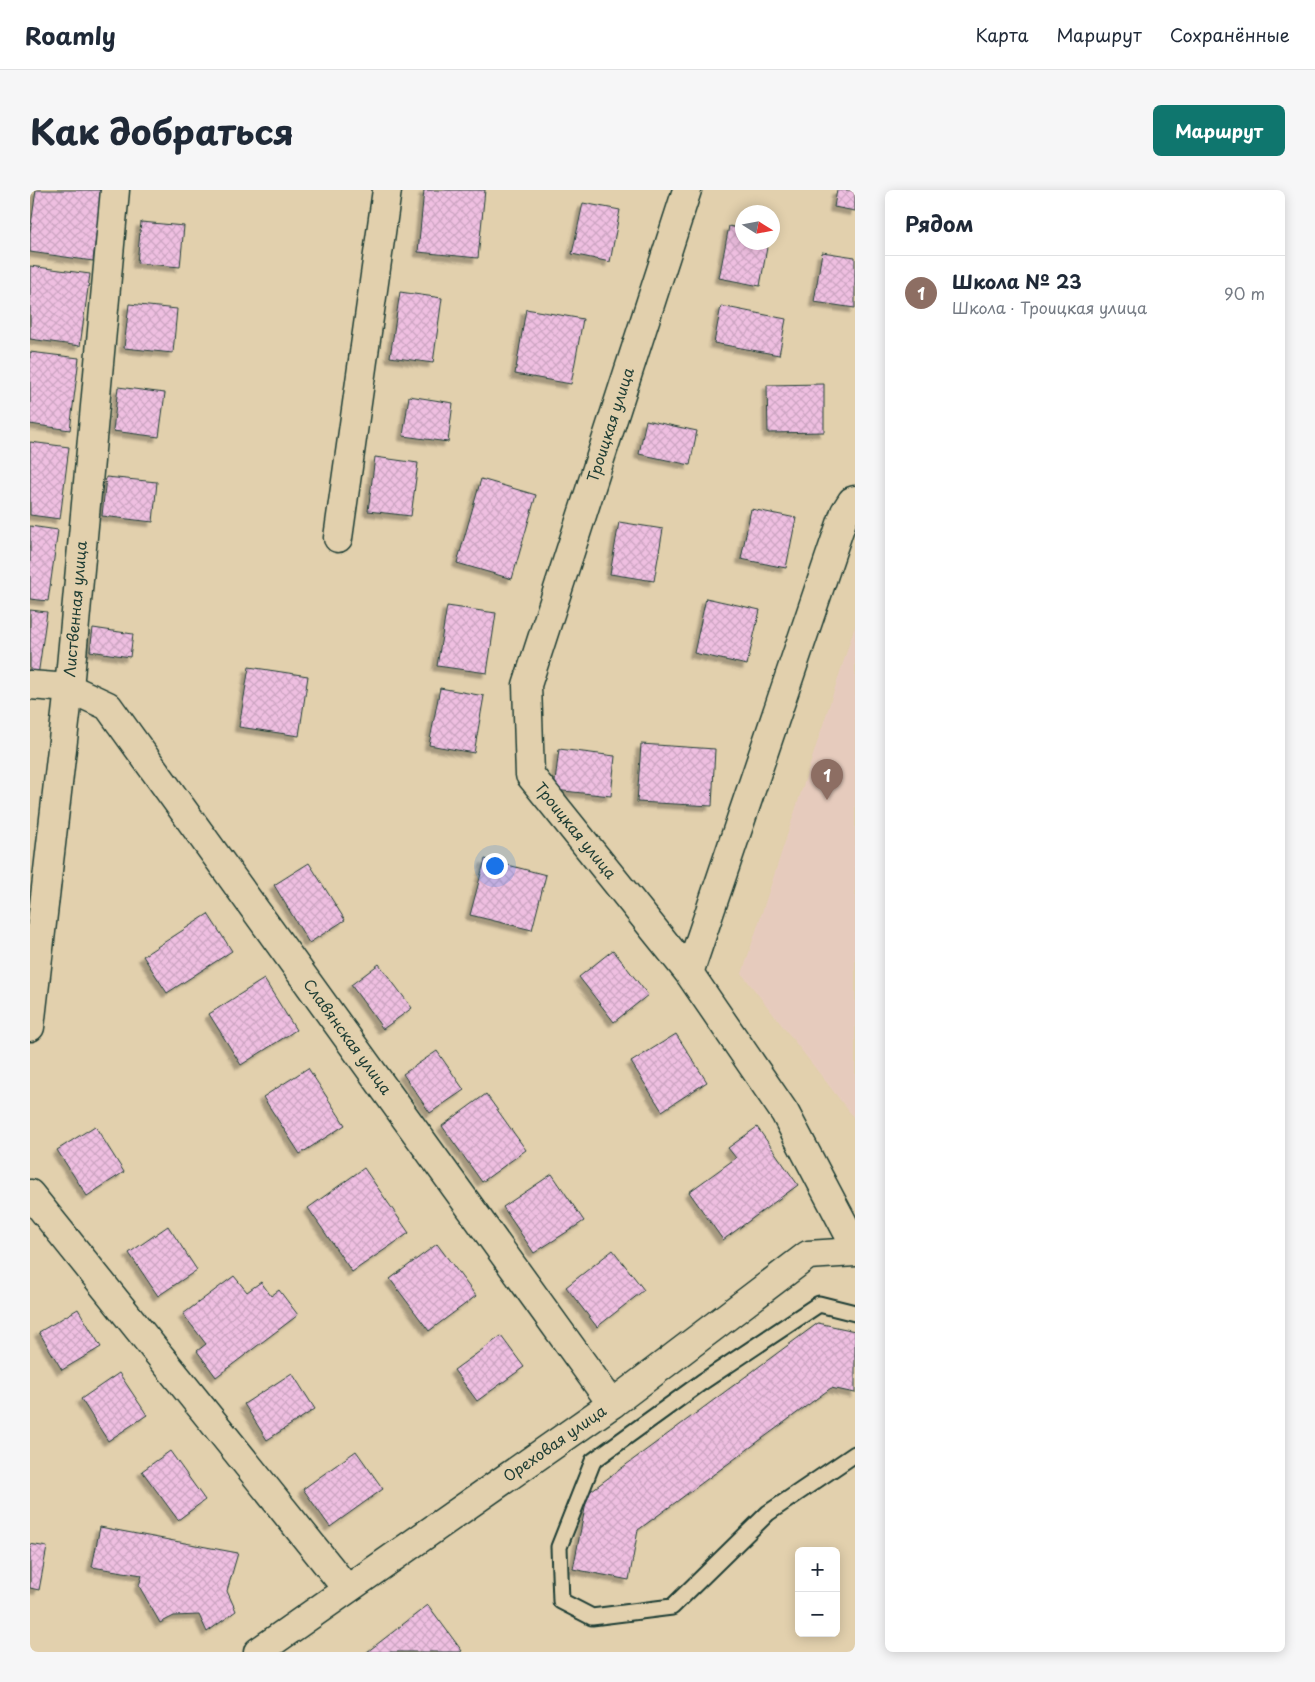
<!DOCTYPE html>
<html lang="ru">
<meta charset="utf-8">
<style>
body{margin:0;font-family:"Playpen Sans",sans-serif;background:#f6f6f7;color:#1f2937}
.controls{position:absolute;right:15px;bottom:15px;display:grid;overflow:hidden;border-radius:8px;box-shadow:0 2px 12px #0003}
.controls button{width:45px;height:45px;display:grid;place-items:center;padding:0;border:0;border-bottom:1px solid #e0e1e3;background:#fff;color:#1f2937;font:25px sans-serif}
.compass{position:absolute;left:705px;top:15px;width:45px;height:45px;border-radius:50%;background:#fff;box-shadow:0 2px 12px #0003;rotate:101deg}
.you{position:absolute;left:464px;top:675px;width:18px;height:18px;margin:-12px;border:4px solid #fff;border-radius:50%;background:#1a73e8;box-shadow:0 0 0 8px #1a73e833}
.badge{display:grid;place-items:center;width:32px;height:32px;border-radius:50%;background:#0f766e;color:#fff;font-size:16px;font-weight:700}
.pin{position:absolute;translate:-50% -41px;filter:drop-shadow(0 1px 2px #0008)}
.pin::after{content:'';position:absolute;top:26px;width:18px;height:15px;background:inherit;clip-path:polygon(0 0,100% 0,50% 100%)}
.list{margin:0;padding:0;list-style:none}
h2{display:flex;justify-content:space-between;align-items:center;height:65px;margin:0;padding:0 20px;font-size:21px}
h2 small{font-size:16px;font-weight:400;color:#747a83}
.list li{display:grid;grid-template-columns:32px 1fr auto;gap:15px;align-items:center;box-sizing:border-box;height:75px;padding:0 20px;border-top:1px solid #e0e1e3}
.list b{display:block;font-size:19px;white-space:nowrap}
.list p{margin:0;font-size:16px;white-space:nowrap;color:#747a83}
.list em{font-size:16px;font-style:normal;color:#747a83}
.map{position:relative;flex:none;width:825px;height:1462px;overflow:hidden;border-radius:8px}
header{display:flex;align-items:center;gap:30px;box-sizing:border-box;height:70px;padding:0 25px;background:#fff;border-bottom:1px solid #e0e1e3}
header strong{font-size:24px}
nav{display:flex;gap:28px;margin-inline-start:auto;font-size:18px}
.intro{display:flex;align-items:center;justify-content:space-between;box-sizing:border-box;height:120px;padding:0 30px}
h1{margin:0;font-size:35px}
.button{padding:12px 22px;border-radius:8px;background:#0f766e;color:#fff;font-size:18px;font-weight:700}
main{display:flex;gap:30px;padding:0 30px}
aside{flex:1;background:#fff;border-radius:8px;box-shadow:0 2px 12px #0003}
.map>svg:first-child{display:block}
</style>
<header>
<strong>Roamly</strong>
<nav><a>Карта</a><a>Маршрут</a><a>Сохранённые</a></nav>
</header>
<div class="intro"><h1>Как добраться</h1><a class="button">Маршрут</a></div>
<main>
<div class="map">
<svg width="825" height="1462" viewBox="0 0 825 1462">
<defs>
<pattern id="building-cross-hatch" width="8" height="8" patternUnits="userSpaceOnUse" patternTransform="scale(1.25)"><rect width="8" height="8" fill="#efbfe1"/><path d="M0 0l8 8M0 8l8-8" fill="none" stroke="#cca5c2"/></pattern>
<filter id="shadow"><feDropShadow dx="-4.5" dy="4.5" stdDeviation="1" flood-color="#0004"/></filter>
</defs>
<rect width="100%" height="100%" fill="#e2d0ad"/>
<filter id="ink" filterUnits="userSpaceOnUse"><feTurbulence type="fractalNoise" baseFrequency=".02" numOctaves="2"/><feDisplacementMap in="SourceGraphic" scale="10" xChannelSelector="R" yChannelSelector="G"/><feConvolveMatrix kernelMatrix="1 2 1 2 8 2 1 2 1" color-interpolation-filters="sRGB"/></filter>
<g filter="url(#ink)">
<path fill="#e6cbbd" d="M825 436V929L712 784Z"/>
<g fill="url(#building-cross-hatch)" stroke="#1f3d34" filter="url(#shadow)">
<path d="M6 0H72L63 71 0 62V42Z"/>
<path d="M394 0H455L448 68 388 62Z"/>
<path d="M807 0H825V21L804 17Z"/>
<path d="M553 13 590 20 580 72 542 64Z"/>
<path d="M111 32 154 36 150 77 107 73Z"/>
<path d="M699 36 712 39V52H738L730 96 689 88Z"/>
<path d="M792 62 825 67V118L784 112Z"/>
<path d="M0 76 60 84 50 156 0 149Z"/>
<path d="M370 102 412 108 403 173 360 167Z"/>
<path d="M99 114 147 119 143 163 94 158Z"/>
<path d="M691 116 756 129 749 165 684 153Z"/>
<path d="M496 119 553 129 541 194 485 184Z"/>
<path d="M0 162 49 168 40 240 0 234Z"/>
<path d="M794 194V242L738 243 737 195Z"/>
<path d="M88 197 135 203 129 247 83 241Z"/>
<path d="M379 206 423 213 418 252 373 246Z"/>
<path d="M616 230 667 241 660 275 609 264Z"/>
<path d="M0 252 39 257 30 329 0 325Z"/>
<path d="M345 267 388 273 381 326 338 321Z"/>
<path d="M76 287 127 292 123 332 72 326Z"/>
<path d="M451 289 506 305 482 389 427 373Z"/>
<path d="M721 319 766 328 756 378 711 369Z"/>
<path d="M589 332 633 339 624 391 580 384Z"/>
<path d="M0 336 28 340 18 411 0 409Z"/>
<path d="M676 408 730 420 717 475 664 463Z"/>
<path d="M417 416 466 423 457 483 407 476Z"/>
<path d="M0 420 17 422 7 493 0 492Z"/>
<path d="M63 438 103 444 100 467 60 461Z"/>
<path d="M219 477 278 486 269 546 209 537Z"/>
<path d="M410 498 454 506 444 563 399 555Z"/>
<path d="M611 554 685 559 682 616 607 612Z"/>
<path d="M529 559 585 566 581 606 524 600Z"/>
<path d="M455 669 516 685 502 740 440 725Z"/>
<path d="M279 673 315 730 279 753 244 695Z"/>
<path d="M178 724 202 761 137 803 113 766Z"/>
<path d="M583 760 618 805 584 832 549 787Z"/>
<path d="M349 774 382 818 353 839 321 795Z"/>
<path d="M234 789 266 840 211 875 179 824Z"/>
<path d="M646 844 677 892 632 921 601 872Z"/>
<path d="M407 861 434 900 400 923 373 884Z"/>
<path d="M278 878 315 935 270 964 233 907Z"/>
<path d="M456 904 496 960 452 992 412 936Z"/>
<path d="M65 936 94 982 57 1006 27 960Z"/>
<path d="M727 937 768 995 693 1050 659 1002 706 968 698 958Z"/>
<path d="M334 978 379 1043 322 1082 278 1018Z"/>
<path d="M522 984 554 1031 504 1063 473 1017Z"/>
<path d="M138 1036 167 1080 128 1106 99 1063Z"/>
<path d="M407 1054 446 1106 399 1141 360 1089Z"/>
<path d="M583 1060 614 1100 567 1137 536 1097Z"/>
<path d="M204 1086 217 1102 231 1092 241 1106 249 1100 268 1125 186 1187 167 1161 176 1154 153 1124Z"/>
<path d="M48 1119 71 1157 32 1180 9 1142Z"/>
<path d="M788 1133 825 1141V1203L801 1198 608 1340 599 1390 543 1379 558 1303Z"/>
<path d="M471 1146 494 1177 447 1211 424 1180Z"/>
<path d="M89 1183 117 1225 78 1251 51 1209Z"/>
<path d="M262 1183 285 1219 237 1250 214 1214Z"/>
<path d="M140 1261 175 1310 148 1330 112 1281Z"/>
<path d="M326 1261 353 1299 300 1337 273 1299Z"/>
<path d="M70 1337 208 1363 197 1401 206 1421 177 1442 169 1425 144 1426 130 1433 109 1396 112 1385 62 1377Z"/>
<path d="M0 1354 17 1357 9 1400 0 1398Z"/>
<path d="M398 1415 432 1461 430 1462H337Z"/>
</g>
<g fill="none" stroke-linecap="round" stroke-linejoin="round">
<g stroke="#1f3d34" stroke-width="19">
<path id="lane" d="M825 1123 789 1114 672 1192 563 1271 529 1357 531 1411 562 1427 642 1417 738 1323 825 1264"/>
</g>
<g stroke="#1f3d34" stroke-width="31">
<g id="street">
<path d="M657 0 497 495 500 585 659 783 755 923 825 1056"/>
<path d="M308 348 357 0"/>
<path d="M0 495 39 498 78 516 582 1214"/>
<path d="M659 783 815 322 822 311 825 310"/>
<path d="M0 837 39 498 85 0"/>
<path d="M0 1004 317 1399"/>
<path d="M228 1462 582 1214 778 1065 825 1062"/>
</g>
</g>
<use href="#lane" stroke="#e2d0ad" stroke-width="15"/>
<use href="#street" stroke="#e2d0ad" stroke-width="28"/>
</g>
</g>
<g text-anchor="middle" stroke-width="4" stroke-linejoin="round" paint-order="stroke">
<g font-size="15" fill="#1f3d34" stroke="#e2d0ad">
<text transform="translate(581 235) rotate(-72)" y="5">Троицкая улица</text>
<text transform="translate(46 419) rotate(-85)" y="5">Лиственная улица</text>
<text transform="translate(545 641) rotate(51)" y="5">Троицкая улица</text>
<text transform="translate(317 847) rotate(54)" y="5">Славянская улица</text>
<text transform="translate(525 1254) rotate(-35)" y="5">Ореховая улица</text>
</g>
</g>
</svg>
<div class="controls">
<button>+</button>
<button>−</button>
</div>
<svg class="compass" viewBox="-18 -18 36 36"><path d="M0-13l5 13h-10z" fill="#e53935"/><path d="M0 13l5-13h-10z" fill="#747a83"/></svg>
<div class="you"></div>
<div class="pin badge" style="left:797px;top:610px;background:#8d6e63">1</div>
</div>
<aside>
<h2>Рядом<small></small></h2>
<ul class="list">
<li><span class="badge" style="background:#8d6e63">1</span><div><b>Школа № 23</b><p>Школа · Троицкая улица</p></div><em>90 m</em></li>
</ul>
</aside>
</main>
